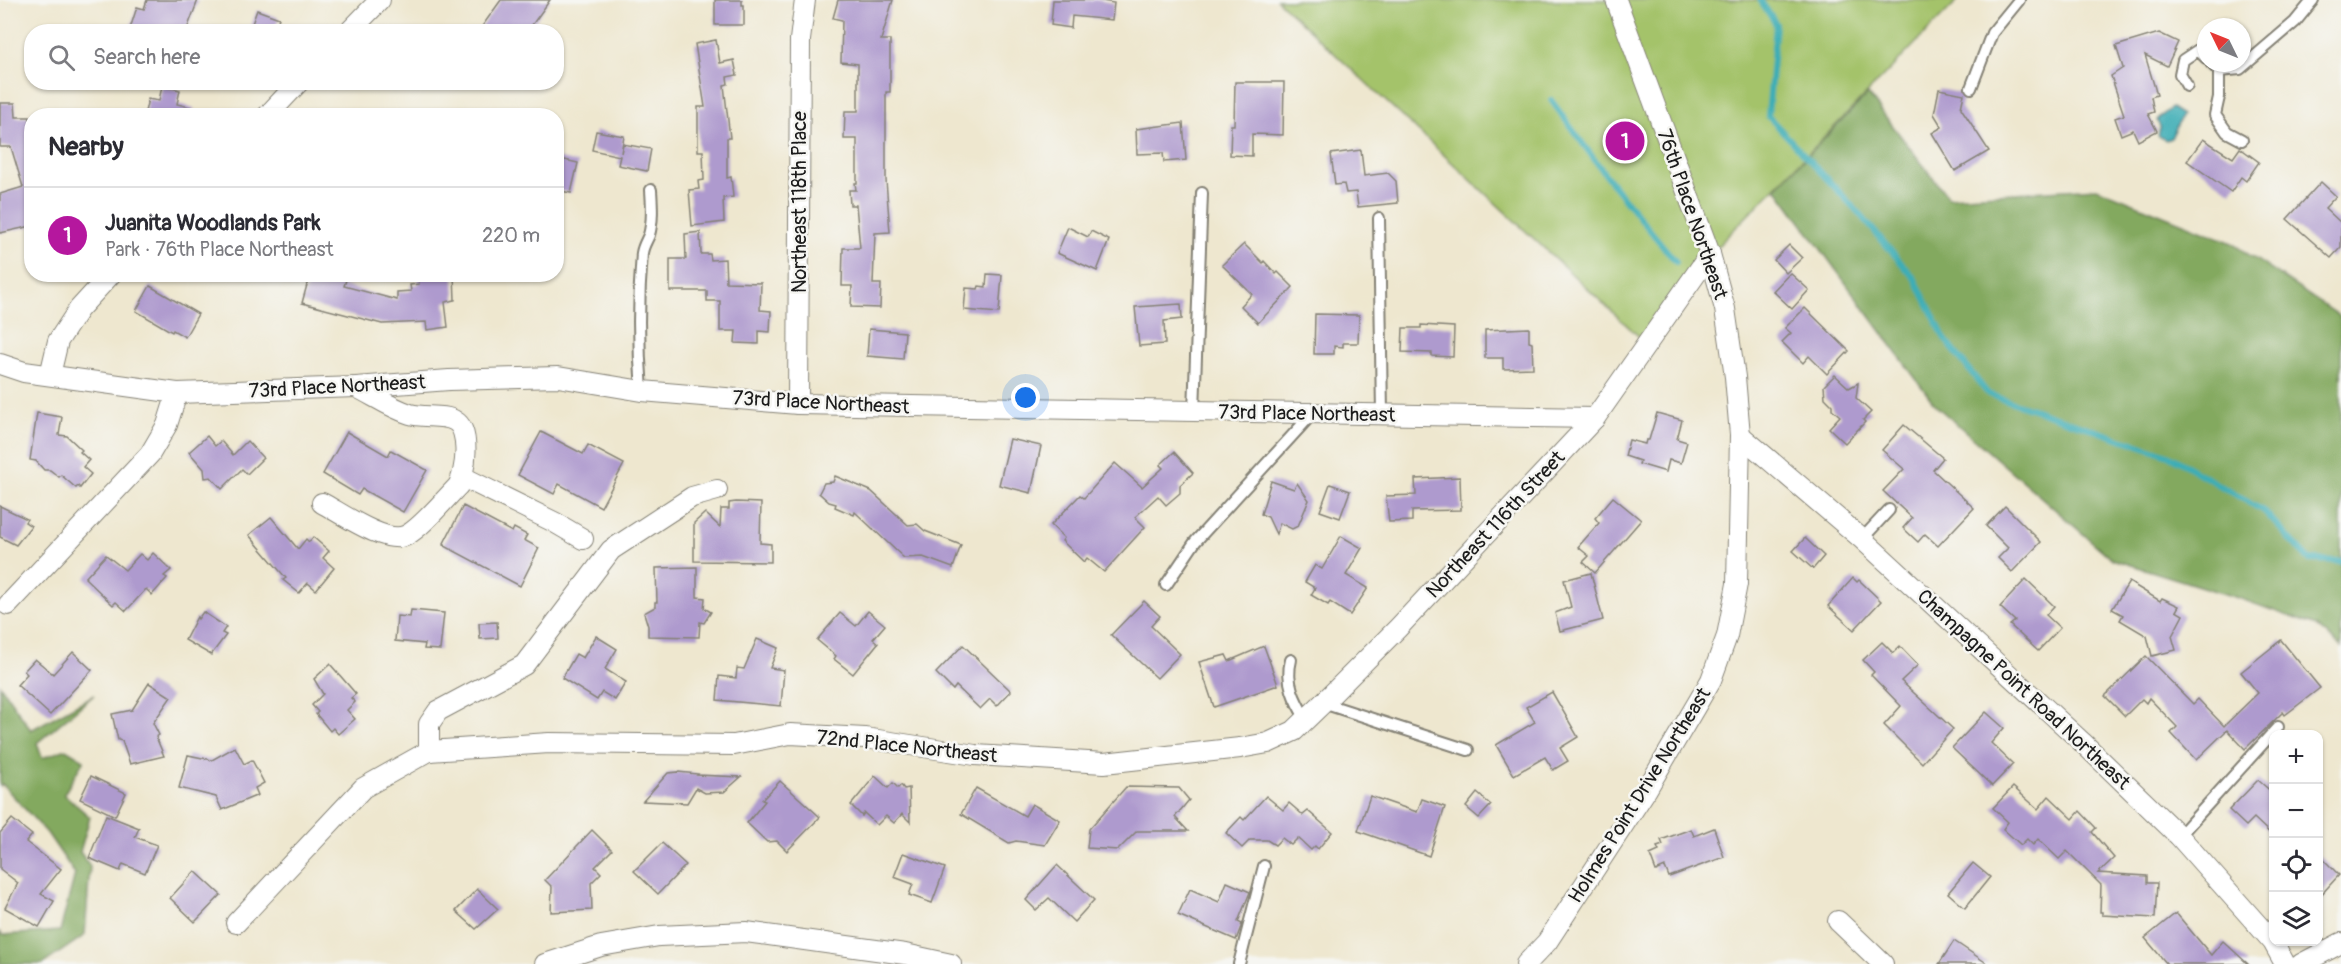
<!DOCTYPE html>
<meta charset="utf-8">
<style>
body{margin:0;font-family:Pangolin,sans-serif;background:#f7f7f7;color:#2b2b33}
.controls{position:absolute;right:18px;bottom:18px;display:grid;overflow:hidden;border-radius:12px;box-shadow:0 2px 4px #0004}
.controls button{width:54px;height:54px;display:grid;place-items:center;padding:0;border:0;border-bottom:2px solid #e1e1e2;background:#fff;color:#2b2b33;font:30px sans-serif}
.compass{position:absolute;left:2197px;top:18px;width:54px;height:54px;border-radius:50%;background:#fff;box-shadow:0 2px 4px #0004;rotate:313deg}
.you{position:absolute;left:1026px;top:398px;width:21px;height:21px;margin:-15px;border:4px solid #fff;border-radius:50%;background:#1a73e8;box-shadow:0 0 0 9px #1a73e833}
.badge{display:grid;place-items:center;width:39px;height:39px;border-radius:50%;background:#b5179e;color:#fff;font-size:20px;font-weight:700}
.pin{position:absolute;translate:-50% -50%;border:3px solid #fff;box-shadow:0 2px 6px #0006}
.list{margin:0;padding:0;list-style:none}
h2{display:flex;justify-content:space-between;align-items:center;height:78px;margin:0;padding:0 24px;font-size:26px}
h2 small{font-size:20px;font-weight:400;color:#7c7c81}
.list li{display:grid;grid-template-columns:39px 1fr auto;gap:18px;align-items:center;box-sizing:border-box;height:96px;padding:0 24px;border-top:2px solid #e1e1e2}
.list b{display:block;font-size:22px;white-space:nowrap}
.list p{margin:0;font-size:20px;white-space:nowrap;color:#7c7c81}
.list em{font-size:20px;font-style:normal;color:#7c7c81}
.icon{flex:none;width:33px;height:33px;fill:none;stroke:currentColor;stroke-width:2;stroke-linecap:round;stroke-linejoin:round}
.map{position:relative;flex:none;width:2341px;height:964px;overflow:hidden}
.search{position:absolute;background:#fff;box-shadow:0 2px 4px #0004;left:24px;top:24px;width:540px;height:66px;display:flex;align-items:center;gap:15px;box-sizing:border-box;padding:0 21px;border-radius:24px;color:#7c7c81;font-size:22px}
.panel{position:absolute;background:#fff;box-shadow:0 2px 4px #0004;left:24px;top:108px;width:540px;height:174px;border-radius:24px}
.map>svg:first-child{display:block}
</style>
<div class="map">
<svg width="2341" height="964" viewBox="0 0 2341 964">
<rect width="100%" height="100%" fill="#f6f6f2"/>
<filter id="ink" filterUnits="userSpaceOnUse"><feTurbulence type="fractalNoise" baseFrequency=".0167" numOctaves="2"/><feDisplacementMap in="SourceGraphic" scale="12" xChannelSelector="R" yChannelSelector="G"/><feConvolveMatrix kernelMatrix="1 2 1 2 8 2 1 2 1" color-interpolation-filters="sRGB"/></filter>
<filter id="wash" filterUnits="userSpaceOnUse"><feTurbulence type="fractalNoise" baseFrequency=".008" numOctaves="4" result="noise"/><feDisplacementMap in="SourceGraphic" scale="24" xChannelSelector="R" yChannelSelector="G"/><feGaussianBlur stdDeviation="1.35" result="paint"/><feColorMatrix in="noise" values="0 0 0 0 0 0 0 0 0 0 0 0 0 0 0 0 0 1.4 0 .05"/><feComposite in="paint" operator="in"/></filter>
<g filter="url(#wash)">
<rect width="100%" height="100%" fill="#eee7cf"/>
<path fill="#a4c36b" stroke="#607044" stroke-width="1.5" d="M1277 0H1958L1710 254 1647 344Z"/>
<g fill="#83a95f" stroke="#50623e" stroke-width="1.5">
<path d="M1868 94 1948 197 2097 188 2230 242 2341 317V647L2316 626 2241 599 2112 559 1935 405 1776 188Z"/>
<path d="M0 685 31 730 94 695 37 743 42 758 66 749 84 760 64 794 90 817 80 852 90 866 85 935 43 964H0V931L2 935 60 931 75 874 47 833 2 784 0 786Z"/>
</g>
<path fill="#3cadb6" stroke="#2c6469" stroke-width="1.5" d="M2171 108 2182 115 2171 138 2166 140 2158 136 2160 128 2157 120Z"/>
<g fill="none" stroke-linecap="round" stroke-linejoin="round">
<g stroke="#3cadb6" stroke-width="6">
<path d="M1760 0 1776 24 1768 116 1858 212 1915 279 1945 339 1988 394 2168 455 2265 512 2309 560 2341 561"/>
<path d="M1551 100 1613 185 1676 262"/>
</g>
</g>
<g id="blocks">
<g fill="#ae9ace">
<path d="M147 0H198L186 32H129L137 7 144 9Z"/>
<path d="M501 0H550L527 32H478Z"/>
<path d="M715 0H742V5H744V25H715Z"/>
<path d="M838 0H893L881 40H890V92H886V180L890 232 875 233 873 284H881L880 308 851 307 852 286H842L843 248H860L856 205H850L849 190H856L855 183H857V139H844L845 111H858V64L841 62 842 20 833 18Z"/>
<path d="M1053 0H1096L1114 3 1112 20 1072 16 1071 28 1051 25Z"/>
<path d="M257 10 279 18 274 32H249Z"/>
<path d="M2159 33 2178 42 2167 66 2145 55 2157 95 2151 97 2154 112 2148 114 2157 131 2138 141 2133 130 2121 135 2115 118 2124 115 2111 76 2123 68 2116 46Z"/>
<path d="M716 40 720 63 734 60 737 75 727 77 728 84 724 85 730 138H727V178L731 177 733 197 723 198 724 222 692 226 689 190 699 189 698 181 704 180 703 151H698V107H705L695 44Z"/>
<path d="M1235 82H1284L1283 135 1252 134V156L1230 155 1231 125H1234Z"/>
<path d="M162 86 180 90 177 104 194 108 193 116H144L148 99 159 101Z"/>
<path d="M1939 89 1964 94 1961 108 1989 151 1955 171 1932 133 1942 127 1934 114Z"/>
<path d="M0 103H15L16 117H30L32 154V226L0 233V194L23 187 11 147H0Z"/>
<path d="M1183 123 1186 160 1164 162 1163 153 1137 154 1136 129Z"/>
<path d="M596 131 624 136 621 153 623 144 651 149 647 171 618 165 620 156 592 150Z"/>
<path d="M2203 139 2233 158 2240 148 2259 162 2246 181 2241 177 2231 192 2187 161Z"/>
<path d="M1361 150 1364 176 1388 173 1396 181 1398 203 1358 207 1356 192 1346 193 1344 184 1335 185 1331 154Z"/>
<path d="M556 158 578 163 571 193 556 190Z"/>
<path d="M2321 182 2336 196 2325 208 2341 223V247L2331 258 2287 219Z"/>
<path d="M1068 227 1088 237 1091 231 1109 240 1097 271 1057 253Z"/>
<path d="M700 232 701 254H710L711 260 725 259 726 282 761 283 760 310 771 311 770 332 759 331V344L735 343 736 331H720V301H707V291H670V259H686L685 234Z"/>
<path d="M1244 244 1263 263 1264 261 1276 274 1278 272 1293 287 1258 323 1241 306 1252 294 1222 265Z"/>
<path d="M1789 245 1802 258 1786 273 1774 260Z"/>
<path d="M1790 273 1809 290 1792 309 1773 291Z"/>
<path d="M310 274H348L344 286 397 300V292L411 291 410 285 419 284 418 277H429V274H454L455 300 445 302 448 327 427 330 426 322 382 324 302 303Z"/>
<path d="M987 274 1002 275 999 313 964 310 966 288 978 289 979 286 986 287Z"/>
<path d="M150 286 198 314 185 337 173 330 172 332 136 311Z"/>
<path d="M1181 304 1182 319 1164 321 1165 344 1139 346 1135 307Z"/>
<path d="M1805 308 1849 351 1827 374 1809 356 1803 363 1782 342 1791 333 1785 328Z"/>
<path d="M1315 314 1359 315 1358 343H1343V347L1334 346V354H1314Z"/>
<path d="M1421 325 1454 327 1453 357 1432 356V353L1402 352 1403 328H1421Z"/>
<path d="M1529 328V342L1532 343 1533 368 1503 369V358H1485V330Z"/>
<path d="M869 329 905 332 903 359 867 356Z"/>
<path d="M1835 375 1849 388 1858 383 1856 398 1871 412 1863 420 1865 422 1845 443 1829 428 1840 416 1832 409V405L1825 398 1824 386Z"/>
<path d="M37 413 62 417 59 435 67 436 82 450 80 452 89 460 83 467 91 474 80 488 78 486 76 488 61 475 59 477 50 470H44L36 461 30 460Z"/>
<path d="M1657 413 1682 420 1677 439 1687 442 1681 463 1669 460 1666 472 1639 464 1640 461 1625 456 1629 440 1645 444 1646 440H1649Z"/>
<path d="M1904 425 1943 458 1933 470 1974 508 1938 546 1925 534 1918 542 1903 528 1912 518 1883 491 1904 469 1882 450Z"/>
<path d="M347 432 388 456 391 450 427 470 403 512 362 489 358 495 323 474Z"/>
<path d="M541 432 583 454 588 445 624 464 601 507 559 484 554 494 518 475Z"/>
<path d="M207 436 215 446 221 441 233 455 247 441 263 458 247 474 242 469 222 489 211 477 205 478 204 469 189 452Z"/>
<path d="M1010 439 1041 446 1031 493 999 485Z"/>
<path d="M1174 452 1193 473 1180 485V493L1166 505 1158 496 1135 517 1145 527 1104 572 1087 558 1084 562 1062 541 1064 538 1051 525 1080 495 1084 498 1115 463 1142 487 1163 468 1160 465Z"/>
<path d="M835 476 871 491 908 525 917 524 925 531 961 545 953 568 923 557 904 558 855 512 854 515 835 507 836 504 829 502 819 493 824 483 833 482Z"/>
<path d="M1460 477 1461 510 1412 511V521L1389 522 1386 496 1416 495 1415 479Z"/>
<path d="M1271 481 1294 489 1297 483 1309 500 1298 526 1292 529 1280 523 1276 534 1268 517 1261 514Z"/>
<path d="M1330 484 1350 491 1340 518 1320 511Z"/>
<path d="M1613 497 1641 520 1595 573 1583 562 1589 556 1578 547 1599 523 1595 518Z"/>
<path d="M736 502 761 503 760 543 771 544V562L694 561V523L705 513 720 527 721 509H729V503Z"/>
<path d="M0 506 27 519 25 522 31 526 16 545 0 537Z"/>
<path d="M463 506 512 532 514 528 527 535 524 540 539 548 520 586 443 545Z"/>
<path d="M2005 506 2041 542 2012 572 1998 558 2008 548 1986 526Z"/>
<path d="M271 517 298 549 306 539 309 542 313 537 329 551 323 558 334 568 316 590 308 583 299 593 283 580 286 578 249 535Z"/>
<path d="M1341 536 1362 548 1346 575 1368 588 1350 615 1330 602 1328 605 1311 595 1315 588 1305 582 1315 565 1322 569Z"/>
<path d="M1805 538 1824 556 1813 569 1793 551Z"/>
<path d="M153 553 171 570 164 576 167 578 152 595 146 589 126 611 116 602 113 605 85 578 106 555 125 570 140 554 147 560Z"/>
<path d="M697 567V597L705 598 704 608 711 612 704 623 700 622 699 637 648 636V626L644 613 655 607V602H657L656 568Z"/>
<path d="M1591 573 1603 620 1560 631 1555 613 1571 607 1564 580Z"/>
<path d="M1853 578 1857 582 1859 580 1881 601 1854 630 1828 606Z"/>
<path d="M2026 579 2054 606 2046 615 2060 628 2038 651 2010 625 2015 621 2000 607Z"/>
<path d="M2129 582 2160 601 2162 598 2179 606 2176 611 2183 615 2172 636 2176 650 2152 656 2147 636 2120 620 2123 615 2112 609Z"/>
<path d="M1144 601 1160 616 1151 626 1180 654 1157 678 1111 635Z"/>
<path d="M411 610 444 613 440 650 424 649 425 644 395 641 397 616 410 617Z"/>
<path d="M868 611 885 625 873 639 878 643 853 674 834 659 836 656 817 640 840 613 856 626Z"/>
<path d="M203 612 226 627 222 633 226 635 211 655 185 640 197 617 198 619Z"/>
<path d="M497 622 498 638 480 639 479 623Z"/>
<path d="M596 636 617 649 605 669 626 682 615 700 602 692 597 700 562 678 576 654 583 658Z"/>
<path d="M757 639 778 648 770 668 784 670 781 706 717 700 719 676 736 678 737 668 744 669Z"/>
<path d="M2281 640 2320 688 2285 715 2283 712 2245 749 2227 730 2196 760 2171 733 2177 727 2149 698 2146 703 2142 699 2125 716 2105 696 2146 656 2193 704 2198 699 2224 726 2258 693 2241 672Z"/>
<path d="M1882 642 1893 653 1900 646 1918 665 1901 681 1953 729 1922 763 1884 725 1901 706 1871 675 1874 672 1863 660Z"/>
<path d="M963 645 1011 691 997 706 990 699 980 709 956 686 953 690 936 673Z"/>
<path d="M1264 646 1278 685 1214 707 1199 662 1226 655 1229 661Z"/>
<path d="M73 652 92 670 50 715 17 685 27 674 24 671 35 659 53 674Z"/>
<path d="M330 664 356 694 351 698 355 702 347 710 355 719 338 734 333 728 330 731 316 714 318 712 312 705 323 694 314 679Z"/>
<path d="M149 683 171 697 153 723 159 735 156 737 164 756 130 764 122 741 118 740 112 714 132 710Z"/>
<path d="M1552 692 1578 737 1560 748 1568 761 1553 770 1545 757 1514 775 1496 745 1535 722 1526 707Z"/>
<path d="M1986 712 2004 728 1991 743 2013 764 1992 786 1952 748Z"/>
<path d="M235 747 244 764 252 760 264 783 255 788 258 795 222 810 216 797 179 788 188 755 212 760Z"/>
<path d="M678 772 698 774 697 775 741 777 724 792 705 793 696 788 687 803 643 801 668 773Z"/>
<path d="M91 776 126 793 115 816 80 799Z"/>
<path d="M875 776 888 788 893 783 898 788 901 785 904 789 909 788 910 822 902 814 894 823 886 816 877 825 864 813 862 816 851 805Z"/>
<path d="M2258 780 2274 794V837L2254 818 2246 826 2229 810Z"/>
<path d="M780 781 820 817 787 851 777 841 767 842 747 823 765 801 762 800Z"/>
<path d="M1126 787 1179 788 1189 800 1175 817 1188 831H1137L1118 850 1087 848 1089 829Z"/>
<path d="M2013 787 2038 809 2049 796 2073 819 2080 811 2096 828 2092 832 2114 858 2098 873 2147 876V883H2157L2155 918 2102 915V912H2100L2101 885 2067 851 2059 859 2038 839 2033 845 2027 839 2021 845 2003 829 2008 822 1993 808Z"/>
<path d="M976 788 1025 816 1032 804 1060 820 1045 845 1016 841 1009 843 961 814Z"/>
<path d="M1477 793 1491 805 1479 818 1466 807Z"/>
<path d="M1266 796 1283 810 1289 803 1303 815 1308 811 1332 832 1318 849 1315 846 1311 850 1298 838 1291 845 1282 838 1275 845 1267 840H1250L1242 848 1226 833 1241 817 1244 820Z"/>
<path d="M1370 796 1417 812 1422 799 1445 807 1429 856 1358 831Z"/>
<path d="M106 815 139 828 135 837 157 845 145 873 123 864 120 871 89 858Z"/>
<path d="M12 819 32 835 26 842 61 869 41 894 54 901 39 927 5 908 18 883 0 869V833Z"/>
<path d="M1714 828 1724 857 1669 877 1665 867 1656 871 1650 855 1659 851 1657 847 1663 845 1661 840 1691 829 1694 836Z"/>
<path d="M592 830 612 850 595 867 601 873 591 883 592 910 551 912 552 887 545 880Z"/>
<path d="M662 843 686 865 658 894 634 871Z"/>
<path d="M903 853 945 868 932 903 909 895 913 884 894 877Z"/>
<path d="M2319 855 2339 875 2319 897Z"/>
<path d="M1973 863 1990 877 1965 908 1948 893Z"/>
<path d="M1057 865 1094 900 1074 922 1049 898 1036 910 1026 900Z"/>
<path d="M195 871 221 895 195 922 170 898Z"/>
<path d="M1227 882 1250 892 1238 922 1242 924 1236 940 1178 915 1190 889 1219 902Z"/>
<path d="M477 889 498 909 476 929 456 911Z"/>
<path d="M2176 913 2211 955 2223 941 2248 964H2167L2145 938Z"/>
<path d="M1954 941 1988 964H1939Z"/>
</g>
</g>
</g>
<g filter="url(#ink)">
<use href="#blocks" fill-opacity="0" stroke="#858276" stroke-width="1.5"/>
<g fill="none" stroke-linecap="round" stroke-linejoin="round">
<g stroke="#858276" stroke-width="14">
<g id="lane">
<path d="M2211 63 2219 71 2240 69 2295 22 2313 0"/>
<path d="M2219 71V97L2215 115 2227 132 2242 140"/>
<path d="M2187 86 2180 74 2183 60 2198 50 2206 58"/>
<path d="M1971 88 1992 33 2019 0"/>
<path d="M1379 218 1382 414"/>
<path d="M642 391C638 344 638 299 642 253 643 246 646 242 649 235 653 221 652 205 651 190"/>
<path d="M1194 411 1202 193"/>
<path d="M1862 539 1889 510"/>
<path d="M1166 585 1195 542 1313 413"/>
<path d="M1291 660C1285 682 1295 701 1306 719"/>
<path d="M1323 703 1468 750"/>
<path d="M2179 836 2278 727"/>
<path d="M1239 964 1264 866"/>
</g>
</g>
<g stroke="#858276" stroke-width="22">
<g id="street">
<path d="M349 32 380 0"/>
<path d="M267 116 299 82"/>
<path d="M0 364 24 372 177 393 356 387 449 380 558 377 642 391 798 404 1595 418"/>
<path d="M50 375 58 341 79 309 111 274"/>
<path d="M798 404 800 40 805 0"/>
<path d="M1740 435 1862 539 2082 742 2179 836 2273 942 2285 964"/>
<path d="M463 477 554 522 583 539"/>
<path d="M322 503C341 513 387 546 407 535 422 527 445 499 458 486 466 472 471 430 455 421 445 414 423 418 410 414 391 408 374 396 356 387"/>
<path d="M8 605 150 454 167 425 177 393"/>
<path d="M429 751 549 743 734 745 790 734 865 738 975 755 1104 763 1240 748 1268 743 1294 731 1323 703 1398 628 1595 418 1710 254"/>
<path d="M1838 921 1883 964"/>
<path d="M236 923 363 788 429 751V724L438 711 524 665 611 550 692 497 717 490"/>
<path d="M545 964 601 946 659 936 746 932 905 954 951 964"/>
<path d="M1526 964 1547 942 1647 789 1711 680 1727 636 1737 584 1740 435 1735 377 1725 309 1710 254 1616 0"/>
<path d="M2301 964 2341 943"/>
</g>
</g>
<use href="#lane" stroke="#fff" stroke-width="10"/>
<use href="#street" stroke="#fff" stroke-width="20"/>
</g>
</g>
<g text-anchor="middle" stroke-width="5" stroke-linejoin="round" paint-order="stroke">
<g font-size="20" fill="#1c1c1c" stroke="#f6f6f2">
<text transform="translate(799 202) rotate(-90)" y="7">Northeast 118th Place</text>
<text transform="translate(1693 214) rotate(71)" y="7">76th Place Northeast</text>
<text transform="translate(337 386) rotate(-3)" y="7">73rd Place Northeast</text>
<text transform="translate(821 402) rotate(3)" y="7">73rd Place Northeast</text>
<text transform="translate(1307 413) rotate(1)" y="7">73rd Place Northeast</text>
<text transform="translate(1495 524) rotate(-47)" y="7">Northeast 116th Street</text>
<text transform="translate(2024 689) rotate(43)" y="7">Champagne Point Road Northeast</text>
<text transform="translate(907 746) rotate(6)" y="7">72nd Place Northeast</text>
<text transform="translate(1639 795) rotate(-58)" y="7">Holmes Point Drive Northeast</text>
</g>
</g>
</svg>
<div class="controls">
<button>+</button>
<button>−</button>
<button><svg class="icon" aria-label="locate" viewBox="0 0 24 24"><circle cx="12" cy="12" r="6"/><path d="M12 2v4M12 18v4M2 12h4M18 12h4"/></svg></button>
<button><svg class="icon" aria-label="layers" viewBox="0 0 24 24"><path d="M12 4l9 5-9 5-9-5zM3 14l9 5 9-5"/></svg></button>
</div>
<svg class="compass" viewBox="-18 -18 36 36"><path d="M0-13l5 13h-10z" fill="#e53935"/><path d="M0 13l5-13h-10z" fill="#7c7c81"/></svg>
<div class="you"></div>
<div class="pin badge" style="left:1625px;top:141px">1</div>
<div class="search"><svg class="icon" aria-label="search" viewBox="0 0 24 24"><circle cx="10" cy="10" r="6"/><path d="M15 15l6 6"/></svg>Search here</div>
<section class="panel">
<h2>Nearby<small></small></h2>
<ul class="list">
<li><span class="badge">1</span><div><b>Juanita Woodlands Park</b><p>Park · 76th Place Northeast</p></div><em>220 m</em></li>
</ul>
</section>
</div>
